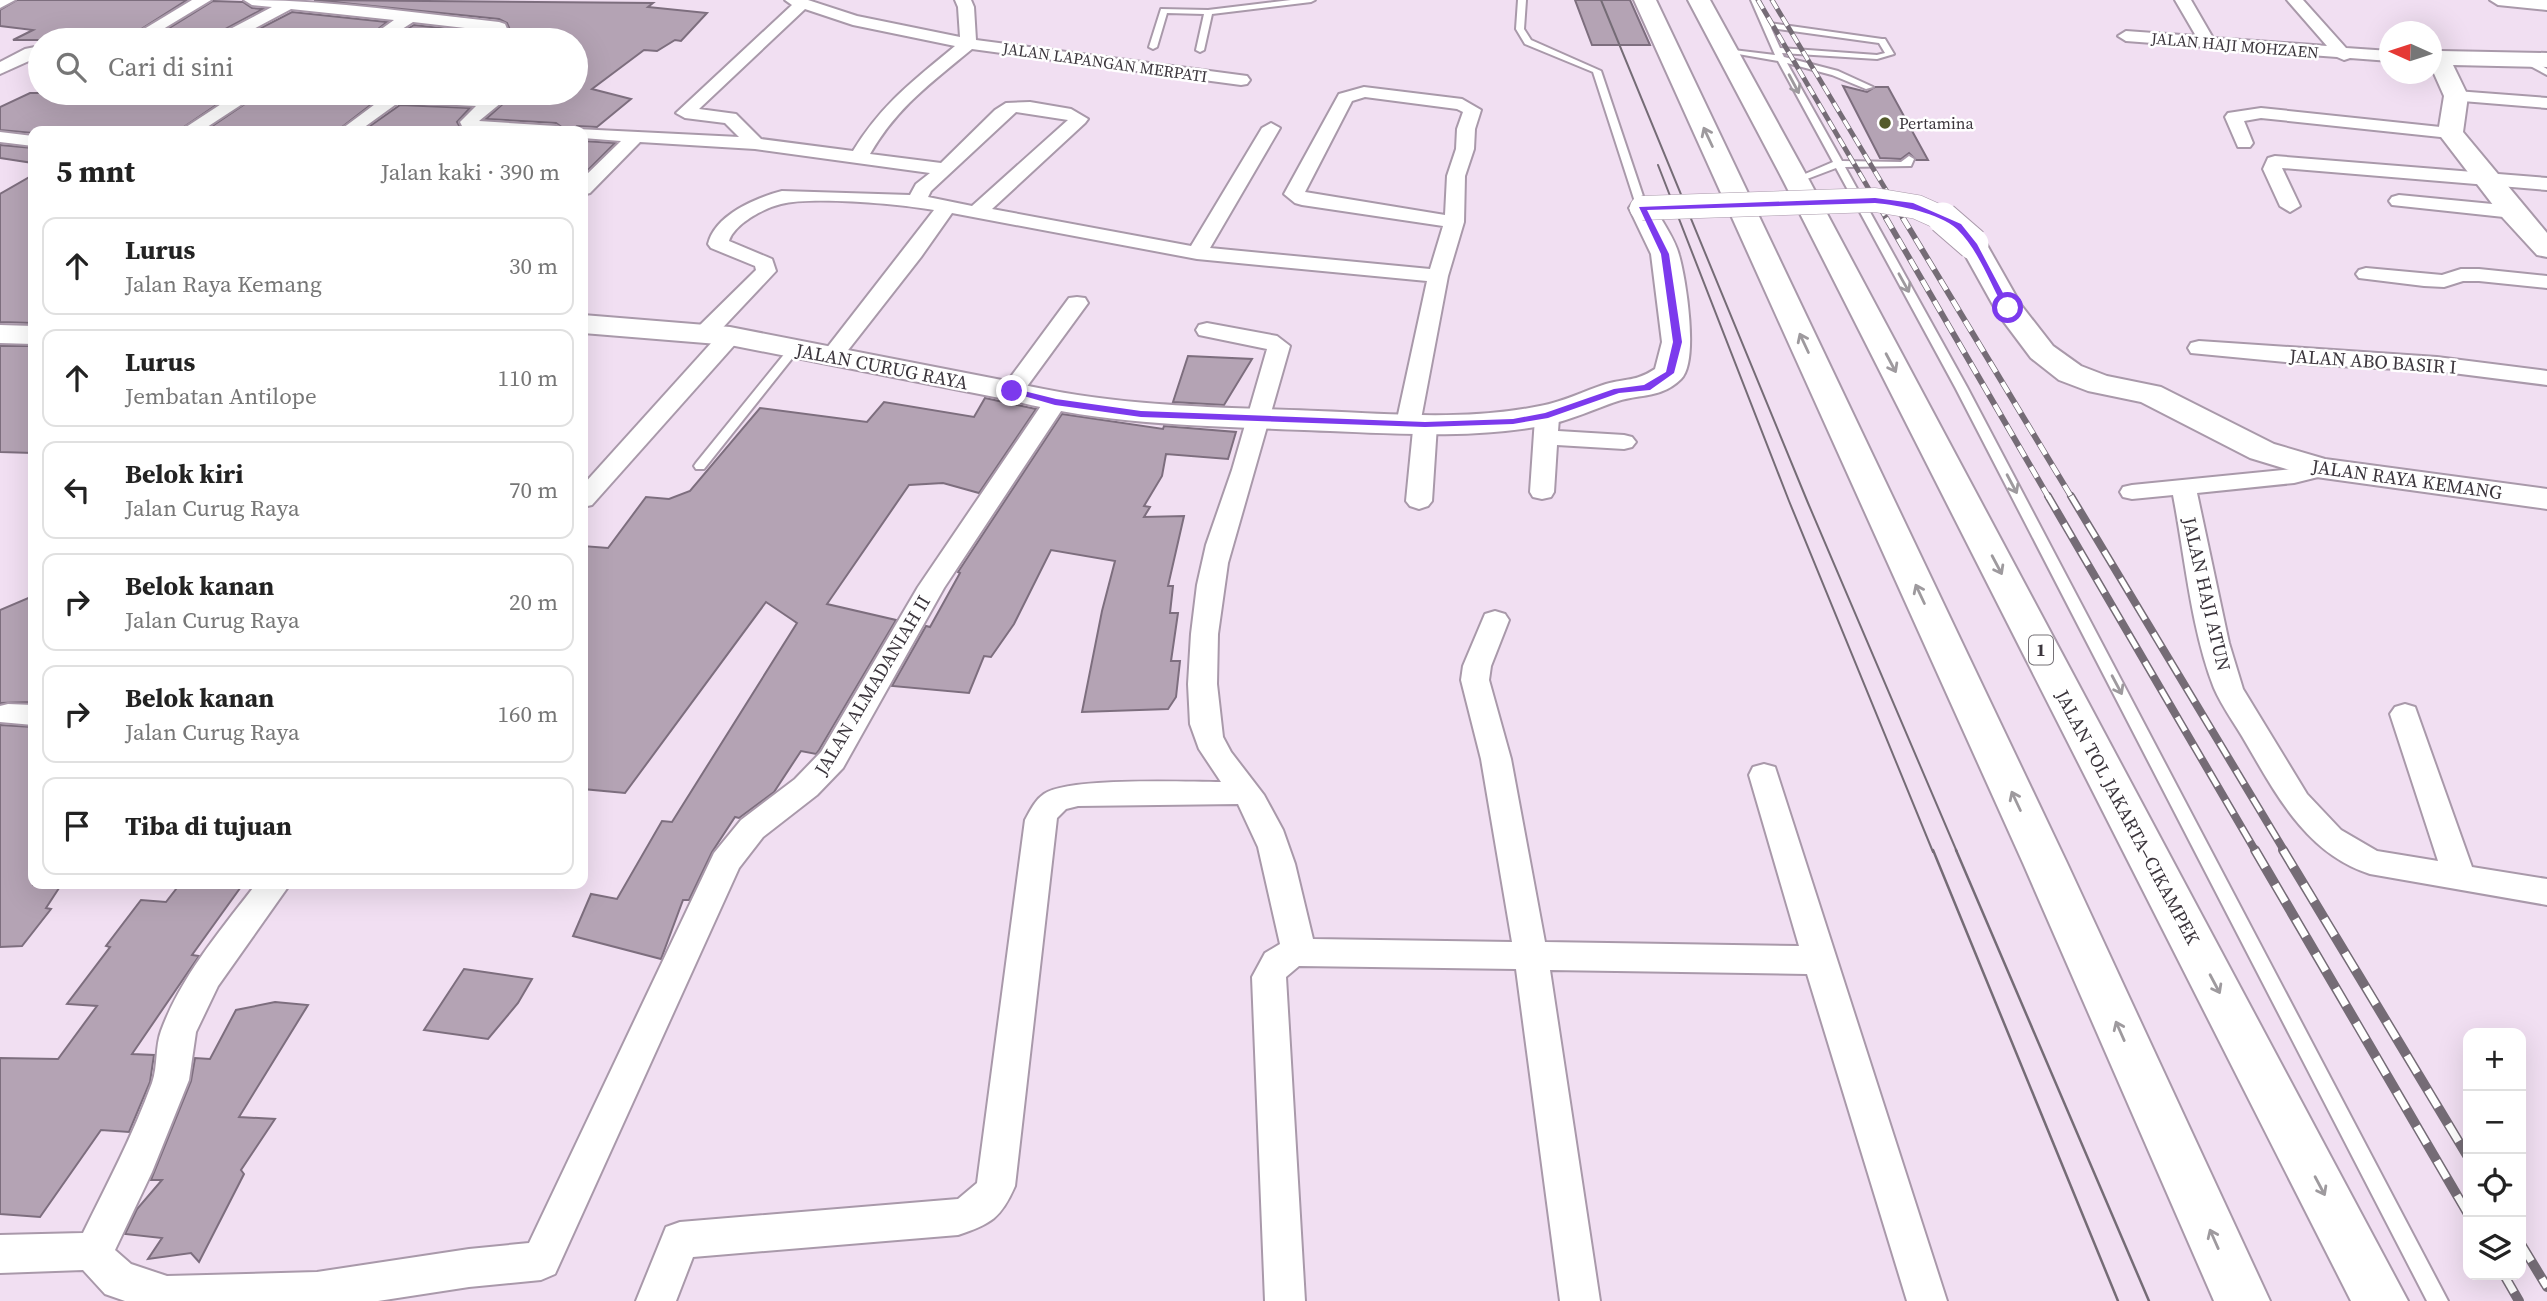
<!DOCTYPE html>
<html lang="id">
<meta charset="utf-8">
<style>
body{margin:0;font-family:"Source Serif 4",serif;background:#f2f2f2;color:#222}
.controls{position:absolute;right:21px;bottom:21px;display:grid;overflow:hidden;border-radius:14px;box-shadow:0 7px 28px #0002}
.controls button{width:63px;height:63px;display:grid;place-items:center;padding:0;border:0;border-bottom:2px solid #e0e0e0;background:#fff;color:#222;font:35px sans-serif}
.compass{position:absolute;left:2379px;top:21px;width:63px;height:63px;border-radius:50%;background:#fff;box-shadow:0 7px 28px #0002;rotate:273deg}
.stop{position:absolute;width:21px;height:21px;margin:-16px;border:5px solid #7c3aed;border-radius:50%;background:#fff}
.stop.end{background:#7c3aed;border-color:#fff;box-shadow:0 2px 7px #0008}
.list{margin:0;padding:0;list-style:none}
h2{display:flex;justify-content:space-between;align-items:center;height:91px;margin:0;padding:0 28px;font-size:30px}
h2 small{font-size:23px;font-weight:400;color:#767676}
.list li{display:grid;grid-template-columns:46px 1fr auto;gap:21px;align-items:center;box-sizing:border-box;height:98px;margin:0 14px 14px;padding:0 14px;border:2px solid #e0e0e0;border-radius:14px}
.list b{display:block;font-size:26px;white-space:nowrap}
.list p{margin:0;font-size:23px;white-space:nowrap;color:#767676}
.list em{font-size:23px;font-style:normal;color:#767676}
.icon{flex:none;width:38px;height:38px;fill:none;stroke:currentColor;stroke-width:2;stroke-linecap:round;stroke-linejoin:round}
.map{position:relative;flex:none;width:2547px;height:1301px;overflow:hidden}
.search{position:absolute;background:#fff;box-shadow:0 7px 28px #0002;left:28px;top:28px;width:560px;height:77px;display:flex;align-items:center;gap:18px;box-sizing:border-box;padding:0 24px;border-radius:38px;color:#767676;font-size:26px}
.panel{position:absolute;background:#fff;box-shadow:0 7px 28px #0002;left:28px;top:126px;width:560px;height:763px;border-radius:14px}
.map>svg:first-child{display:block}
</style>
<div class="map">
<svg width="2547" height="1301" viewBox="0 0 2547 1301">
<rect width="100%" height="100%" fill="#f1dff2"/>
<g fill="#b4a3b4" stroke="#7d6e7e" stroke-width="2">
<path d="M17 0H187L124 40H13L33 30 0 26V10Z"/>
<path d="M314 0 653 3 648 7 707 13 681 41 675 40 657 51 644 50 592 89 631 99 597 127 577 126 572 131H567L556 123 486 119 515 93H576V40H503L510 30 507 23 499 19Z"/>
<path d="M1575 0H1630L1650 45H1592Z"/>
<path d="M213 1 243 2 252 8 263 9 214 35 210 40H150Z"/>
<path d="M292 12 387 22 364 40H238Z"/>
<path d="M414 25 486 33 480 40H389Z"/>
<path d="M1843 86 1867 92 1875 87H1888L1928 160H1916L1909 153 1901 159 1880 158Z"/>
<path d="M30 93H234L178 131H33V133L0 130V107Z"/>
<path d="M261 93H386L337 131H205Z"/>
<path d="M400 105 470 108 457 122 462 131H363Z"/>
<path d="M583 141 615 143 583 175Z"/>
<path d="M0 145 33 148V163L0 158Z"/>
<path d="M33 175V323L0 322V194Z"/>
<path d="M0 346H33V453L0 452Z"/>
<path d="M1188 356 1252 359 1224 405 1173 402Z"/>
<path d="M985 398 1036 409 979 493 943 483 909 485 827 604 896 620 819 750 816 754 801 751 774 792 739 818 735 817 712 852 689 900H683L661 959 573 936 591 894 617 899 662 821 672 822 797 623 766 602 625 793 583 789V546L608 548 646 497 669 499 690 491 760 408 867 422 884 402 974 417Z"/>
<path d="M1062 414 1163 429 1164 426 1236 432 1228 459 1166 454 1162 476 1144 506 1150 507 1144 517 1184 516 1168 586H1173L1170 613H1178L1171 661H1180L1176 697 1168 709 1082 712 1102 611 1115 561 1051 550 1014 624 991 657 984 656 969 693 892 686 926 626 930 627 960 573 958 572Z"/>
<path d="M33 596V702L0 703V610Z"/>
<path d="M0 725 33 727V885H61L46 908 51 909 22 946 0 947Z"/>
<path d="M180 884H243L192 955 199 956 132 1054 154 1055 150 1082 129 1132 101 1130 40 1217 0 1214V1058L58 1059 97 1006 67 1004 110 947 106 946 141 900 166 902Z"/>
<path d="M464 969 532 979 518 1003 488 1039 424 1030Z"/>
<path d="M275 1002 308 1005 239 1117 275 1119 241 1170 244 1174 199 1262 191 1253 148 1259 162 1238 125 1234 137 1209 162 1180H151L191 1081 195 1058 210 1059 236 1010Z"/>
</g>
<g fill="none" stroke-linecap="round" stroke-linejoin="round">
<g stroke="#a999aa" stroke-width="4">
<g id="lane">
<path d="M1291 0H1315L1311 2 1212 14 1204 50 1200 52 1196 50 1204 14 1167 13 1157 47 1153 49 1149 47 1161 9 1208 10Z"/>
<path d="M1518 0H1526L1524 29 1531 40 1601 71 1647 208 1645 210 1637 208 1593 72 1525 44 1516 29Z"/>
<path d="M1751 0H1759L1769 23 1882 39H1885L1894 54 1877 59 1782 53 1784 57 1838 71 1873 87 1866 89 1832 75 1787 63 1842 161 1901 162 1909 156 1914 159 1911 166 1845 167 1967 387 2448 1301H2427L1955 387 1836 168 1799 182 1791 180 1833 162 1778 61 1721 51 1725 49 1775 55ZM1771 28 1879 43 1885 53 1877 55 1780 48Z"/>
<path d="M2521 57H2527L2547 69V75L2521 61Z"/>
<path d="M794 346 800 349 798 351 704 469H696L694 466 696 463 790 347Z"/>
</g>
</g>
<g stroke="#a999aa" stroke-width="4">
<g id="street">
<path d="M0 0H15L0 8Z"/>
<path d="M192 0H211L145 40H126Z"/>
<path d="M244 0C330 0 414 13 499 22L505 24 508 31 500 40H483L491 31 413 22 385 40H366L394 20 291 9 233 40H213L215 37 272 7 252 5Z"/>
<path d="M785 0H808L857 16 960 37 958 7 955 0H971L974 7 976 40 1247 76 1250 80 1247 84 1241 85 972 49C931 83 897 107 870 154L941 163 995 110 1006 103 1030 102 1071 109 1088 119 1085 123 992 209 1191 246 1262 128 1271 123 1280 128 1210 248 1430 269 1443 226 1302 205 1295 203 1284 194 1339 94 1364 87 1462 99 1481 110 1475 129 1474 149 1465 176 1464 222 1448 276 1421 419 1433 420 1437 425 1432 501 1428 506 1419 509 1410 506 1406 501 1413 430 1400 429 1396 424 1427 281 1197 259 952 213 921 257 838 363H822L819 358 934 210C902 204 811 196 781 204 764 208 734 224 729 241L772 259 776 271 713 338H697L694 333 697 328 756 270 755 266 711 248 708 244C715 215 755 198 782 191L910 195 916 184 930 173 755 149 640 142 590 193 583 195V178L621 141 583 138V131H575L577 129 739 137 725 123 685 118 676 113 792 5ZM805 9 853 25 955 46C913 81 882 104 853 151L761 139 736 114 699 109ZM1365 97 1457 109 1463 112 1457 129 1456 149 1447 176 1445 215 1305 192 1352 101ZM1016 112 1068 120 972 206 928 197 931 191Z"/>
<path d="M2175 0H2191L2213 38 2327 46 2287 0H2303L2346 48 2390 51V61L2350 58 2344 60 2337 57 2126 41 2118 36 2126 31 2196 36Z"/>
<path d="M2490 0H2547V10L2498 5Z"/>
<path d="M40 46V56L0 74V62L25 49Z"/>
<path d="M2456 91 2547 98V108L2450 100 2447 96Z"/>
<path d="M238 93H259L201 131H180Z"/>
<path d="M390 93 489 97 494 93H513L479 121 556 126 565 131H469L464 130 460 122 476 106 399 102 359 131H339Z"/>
<path d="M2261 108 2450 128 2459 133 2450 138 2261 118 2244 121 2253 143 2250 147H2238L2225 117 2228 113Z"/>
<path d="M0 132 33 136V146L0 142Z"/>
<path d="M2275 156 2547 178V190L2282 168 2300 206 2290 212 2280 206 2263 169 2268 158Z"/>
<path d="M2399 195 2513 206 2523 212 2513 218 2392 205 2389 201 2392 197Z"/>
<path d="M2366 268 2442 275 2461 269H2479L2547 276V288L2479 281H2463L2444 287 2424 286 2359 278 2356 274 2359 270Z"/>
<path d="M1077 297 1085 298 1088 303 1020 396H1004L1000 391 1004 386 1069 298Z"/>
<path d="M1207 323 1277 336 1290 346 1228 563 1218 634 1217 684 1223 737 1231 752 1264 795 1283 830 1295 864 1313 939 1512 942 1481 759 1461 680 1463 666 1485 614 1495 611 1505 614 1509 620 1491 666 1489 680 1511 759 1545 942 1799 946 1749 775 1753 767 1764 764 1775 767 1947 1301H1907L1807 974 1550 970 1600 1301H1560L1516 969 1299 966 1286 977 1305 1301H1265L1252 977 1265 953 1280 944 1258 847 1238 804 1078 806 1066 809 1057 818 1015 1186C1001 1218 991 1224 958 1235L693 1257 676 1301H636L666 1227 680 1222 958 1199 977 1183 1025 820C1030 811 1035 800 1044 794 1068 777 1186 782 1221 782L1199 749 1190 724 1188 684 1191 634 1197 585 1206 545 1232 470 1267 349 1199 335 1196 330 1199 325Z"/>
<path d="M730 329 738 331 741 336 738 341 592 505 583 507V485L722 331Z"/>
<path d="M2199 341 2437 357 2547 371V385L2437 371 2318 365 2191 353 2188 348 2191 343Z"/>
<path d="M1055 395 1063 397 1067 402 944 588 843 768 817 795 763 837 739 868 555 1274 541 1280 469 1287 378 1301H125L105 1294 83 1270 0 1273V1235L83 1233C107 1184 133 1135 152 1083 158 1066 155 1047 161 1031 181 976 221 930 256 884H290L218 986 196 1032 189 1080 152 1172 115 1250 131 1264 167 1276 317 1272 469 1249 529 1243 714 853 741 820 795 779 821 752 918 587 1047 397Z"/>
<path d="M1547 411 1555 413 1559 418 1558 431 1624 435 1632 437 1636 442 1632 447 1624 449 1557 445 1554 492 1551 497 1542 499 1533 497 1530 492 1535 418 1539 413Z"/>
<path d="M2321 462 2330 464 2333 469 2330 474 2294 483 2197 493 2229 643 2243 689 2307 794 2341 830 2377 851 2438 861 2390 714 2395 707 2405 704 2415 707 2472 867 2547 879V905L2370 874C2307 854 2277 796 2246 743 2236 725 2222 707 2214 688 2191 629 2185 557 2173 495L2132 499 2123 497 2120 492 2123 487 2132 485 2293 469Z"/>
<path d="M8 704 33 705V725L0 722V706Z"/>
</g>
</g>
<g stroke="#a999aa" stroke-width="4">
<g id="secondary">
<path d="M2441 51 2547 53V67L2453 65 2468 96 2463 132 2547 233V257L2537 255 2503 218 2438 133 2444 96 2432 69V55Z"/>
<path d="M1642 200 1651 202 1655 208C1663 223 1675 239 1679 255 1686 279 1699 362 1681 379 1662 398 1641 394 1618 401 1594 409 1571 420 1547 425 1467 440 1386 433 1304 430 1205 426 1107 425 1010 400L730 345 583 333V315L730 327 1012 382C1113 407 1215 407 1318 411 1392 414 1467 421 1540 406 1563 402 1584 391 1606 384 1627 378 1635 382 1655 369L1662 342 1651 254 1629 208 1633 202Z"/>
<path d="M1973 236 1983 238 2021 305 2053 346 2081 366 2107 376 2161 387 2274 444 2325 459 2547 489V509L2309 476 2250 458 2141 402 2088 391 2059 380 2031 358 1998 314 1959 244 1963 238Z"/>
<path d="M0 325 33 326V344L0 343Z"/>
</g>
</g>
<g stroke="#a999aa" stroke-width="4">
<g id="highway">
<path d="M1634 0H1656L2067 863 2270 1301H2214L2023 863Z"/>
<path d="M1688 0H1710L1809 180 2408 1301H2351L1783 180Z"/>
</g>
</g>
<use href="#lane" fill="#fff" fill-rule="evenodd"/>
<use href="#street" fill="#fff" fill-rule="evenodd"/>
<use href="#secondary" fill="#fff" fill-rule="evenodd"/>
<use href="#highway" fill="#fff" fill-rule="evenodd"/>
<g stroke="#756c76" stroke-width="2">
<path d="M1601 0 1808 503 1957 852"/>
<path d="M1658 165 1789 501 1933 852"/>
</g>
<g stroke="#756c76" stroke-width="2.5">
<path d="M1933 850 2118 1301"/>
<path d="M1956 850 2149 1301"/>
</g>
<g stroke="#756c76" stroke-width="5">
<g id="rail-far3">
<path d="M1758 0 1887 220"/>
<path d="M1772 0 1904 220"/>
</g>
</g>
<g stroke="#756c76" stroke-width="6">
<g id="rail-far2">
<path d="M1886 218 2049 498"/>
<path d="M1903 218 2072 498"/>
</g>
</g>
<g stroke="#756c76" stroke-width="8">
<g id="rail-far1">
<path d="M2048 496 2256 852"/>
<path d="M2071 496 2285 852"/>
</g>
</g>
<g stroke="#756c76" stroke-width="10">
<g id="rail">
<path d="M2255 850 2468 1214"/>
<path d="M2283 850 2468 1157"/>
<path d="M2521 1244 2547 1287"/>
<path d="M2504 1275 2519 1301"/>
</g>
</g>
<use href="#rail-far3" stroke="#fff" stroke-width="3.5" stroke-dasharray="10" stroke-linecap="butt"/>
<use href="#rail-far2" stroke="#fff" stroke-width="4.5" stroke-dasharray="12" stroke-linecap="butt"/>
<use href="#rail-far1" stroke="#fff" stroke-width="5" stroke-dasharray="16" stroke-linecap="butt"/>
<use href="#rail" stroke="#fff" stroke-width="7" stroke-dasharray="20" stroke-linecap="butt"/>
<g stroke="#a999aa" stroke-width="25" stroke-linecap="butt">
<path id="secondary-bridge-far1" d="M1642 208 1875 200 1917 207 1946 220"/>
</g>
<g stroke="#a999aa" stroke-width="33" stroke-linecap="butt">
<path id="secondary-bridge" d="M1943 218 1973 244"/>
</g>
<use href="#secondary-bridge-far1" stroke="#fff" stroke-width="24"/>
<use href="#secondary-bridge" stroke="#fff" stroke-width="31"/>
</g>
<defs><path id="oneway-shaft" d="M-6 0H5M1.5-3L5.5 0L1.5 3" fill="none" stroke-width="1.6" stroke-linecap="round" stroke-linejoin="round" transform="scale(1.75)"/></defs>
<g stroke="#9e9a9e">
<use href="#oneway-shaft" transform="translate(1794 84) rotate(62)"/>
<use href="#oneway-shaft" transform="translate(1708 137) rotate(-115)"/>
<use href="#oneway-shaft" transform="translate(1904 283) rotate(61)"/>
<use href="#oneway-shaft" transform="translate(1804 343) rotate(-115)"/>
<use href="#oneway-shaft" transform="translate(1891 363) rotate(62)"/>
<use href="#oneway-shaft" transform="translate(2012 484) rotate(62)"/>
<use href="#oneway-shaft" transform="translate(1997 565) rotate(62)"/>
<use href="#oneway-shaft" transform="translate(1920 594) rotate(-115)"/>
<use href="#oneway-shaft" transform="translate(2117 685) rotate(62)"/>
<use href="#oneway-shaft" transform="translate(2016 801) rotate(-115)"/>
<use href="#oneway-shaft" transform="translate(2215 984) rotate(62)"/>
<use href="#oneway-shaft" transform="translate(2120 1031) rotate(-114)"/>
<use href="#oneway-shaft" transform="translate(2320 1186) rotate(62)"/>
<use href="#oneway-shaft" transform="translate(2214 1239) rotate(-114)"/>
</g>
<path fill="#7c3aed" d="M1875 198 1913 203 1961 224 1977 244 2012 310 2004 308C1990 283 1978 249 1957 229 1939 213 1899 205 1875 203L1647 210 1669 254 1682 342 1674 373 1650 390 1619 393 1548 418 1513 424 1425 427 1141 417 1055 405 1007 391 1012 388 1056 399 1141 411 1425 422 1513 419 1545 413 1614 389 1644 385 1666 372 1673 342 1661 254 1639 207Z"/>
<circle fill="#545b2a" stroke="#fff" stroke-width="2.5" cx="1885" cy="123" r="7"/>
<g text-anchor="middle" stroke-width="5" stroke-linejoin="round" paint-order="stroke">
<g font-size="16" fill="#3c363d" stroke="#fff">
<text transform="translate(2235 45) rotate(5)" y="6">JALAN HAJI MOHZAEN</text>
<text transform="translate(1105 62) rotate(8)" y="6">JALAN LAPANGAN MERPATI</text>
</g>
<g font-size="16" fill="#3c363d" stroke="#fff" text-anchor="start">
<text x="1899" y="129">Pertamina</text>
</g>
<rect fill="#fff" stroke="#767277" stroke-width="2" x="2029" y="635.5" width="24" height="29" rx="5"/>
<g font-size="18" font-weight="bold" fill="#3c363d">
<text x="2041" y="656">1</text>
</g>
<g font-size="19" fill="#3c363d" stroke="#fff">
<text transform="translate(2373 361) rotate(4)" y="7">JALAN ABO BASIR I</text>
<text transform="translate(882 366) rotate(11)" y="7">JALAN CURUG RAYA</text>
<text transform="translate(2407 479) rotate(8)" y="7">JALAN RAYA KEMANG</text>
<text transform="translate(2207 594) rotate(77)" y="7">JALAN HAJI ATUN</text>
<text transform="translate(872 685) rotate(-59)" y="7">JALAN ALMADANIAH II</text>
<text transform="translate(2128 817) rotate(62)" y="7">JALAN TOL JAKARTA–CIKAMPEK</text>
</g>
</g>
</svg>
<div class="controls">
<button>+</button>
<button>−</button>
<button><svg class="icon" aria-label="locate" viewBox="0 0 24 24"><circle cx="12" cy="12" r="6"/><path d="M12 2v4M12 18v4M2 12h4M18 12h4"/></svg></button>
<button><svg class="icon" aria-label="layers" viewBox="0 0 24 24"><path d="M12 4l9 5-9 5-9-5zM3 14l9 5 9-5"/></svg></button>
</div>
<svg class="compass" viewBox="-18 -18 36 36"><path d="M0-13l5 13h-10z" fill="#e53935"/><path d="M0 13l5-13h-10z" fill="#767676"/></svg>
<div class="stop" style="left:2008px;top:308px"></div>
<div class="stop end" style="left:1012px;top:391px"></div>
<div class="search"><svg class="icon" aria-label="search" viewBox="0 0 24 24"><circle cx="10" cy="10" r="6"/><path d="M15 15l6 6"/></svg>Cari di sini</div>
<section class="panel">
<h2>5 mnt<small>Jalan kaki · 390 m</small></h2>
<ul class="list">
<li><svg class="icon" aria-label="ahead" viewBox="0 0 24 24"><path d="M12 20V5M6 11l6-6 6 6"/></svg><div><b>Lurus</b><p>Jalan Raya Kemang</p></div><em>30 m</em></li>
<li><svg class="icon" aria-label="ahead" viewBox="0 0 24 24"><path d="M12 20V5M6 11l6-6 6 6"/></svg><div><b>Lurus</b><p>Jembatan Antilope</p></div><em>110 m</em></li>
<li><svg class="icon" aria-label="left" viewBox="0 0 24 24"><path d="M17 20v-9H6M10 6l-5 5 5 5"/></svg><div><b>Belok kiri</b><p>Jalan Curug Raya</p></div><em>70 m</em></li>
<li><svg class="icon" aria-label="right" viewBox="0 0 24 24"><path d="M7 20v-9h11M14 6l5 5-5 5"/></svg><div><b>Belok kanan</b><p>Jalan Curug Raya</p></div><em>20 m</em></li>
<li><svg class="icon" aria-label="right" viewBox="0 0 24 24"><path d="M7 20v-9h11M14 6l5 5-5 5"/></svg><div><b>Belok kanan</b><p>Jalan Curug Raya</p></div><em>160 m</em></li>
<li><svg class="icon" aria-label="arrive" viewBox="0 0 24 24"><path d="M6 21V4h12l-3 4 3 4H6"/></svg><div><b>Tiba di tujuan</b></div></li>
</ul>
</section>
</div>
